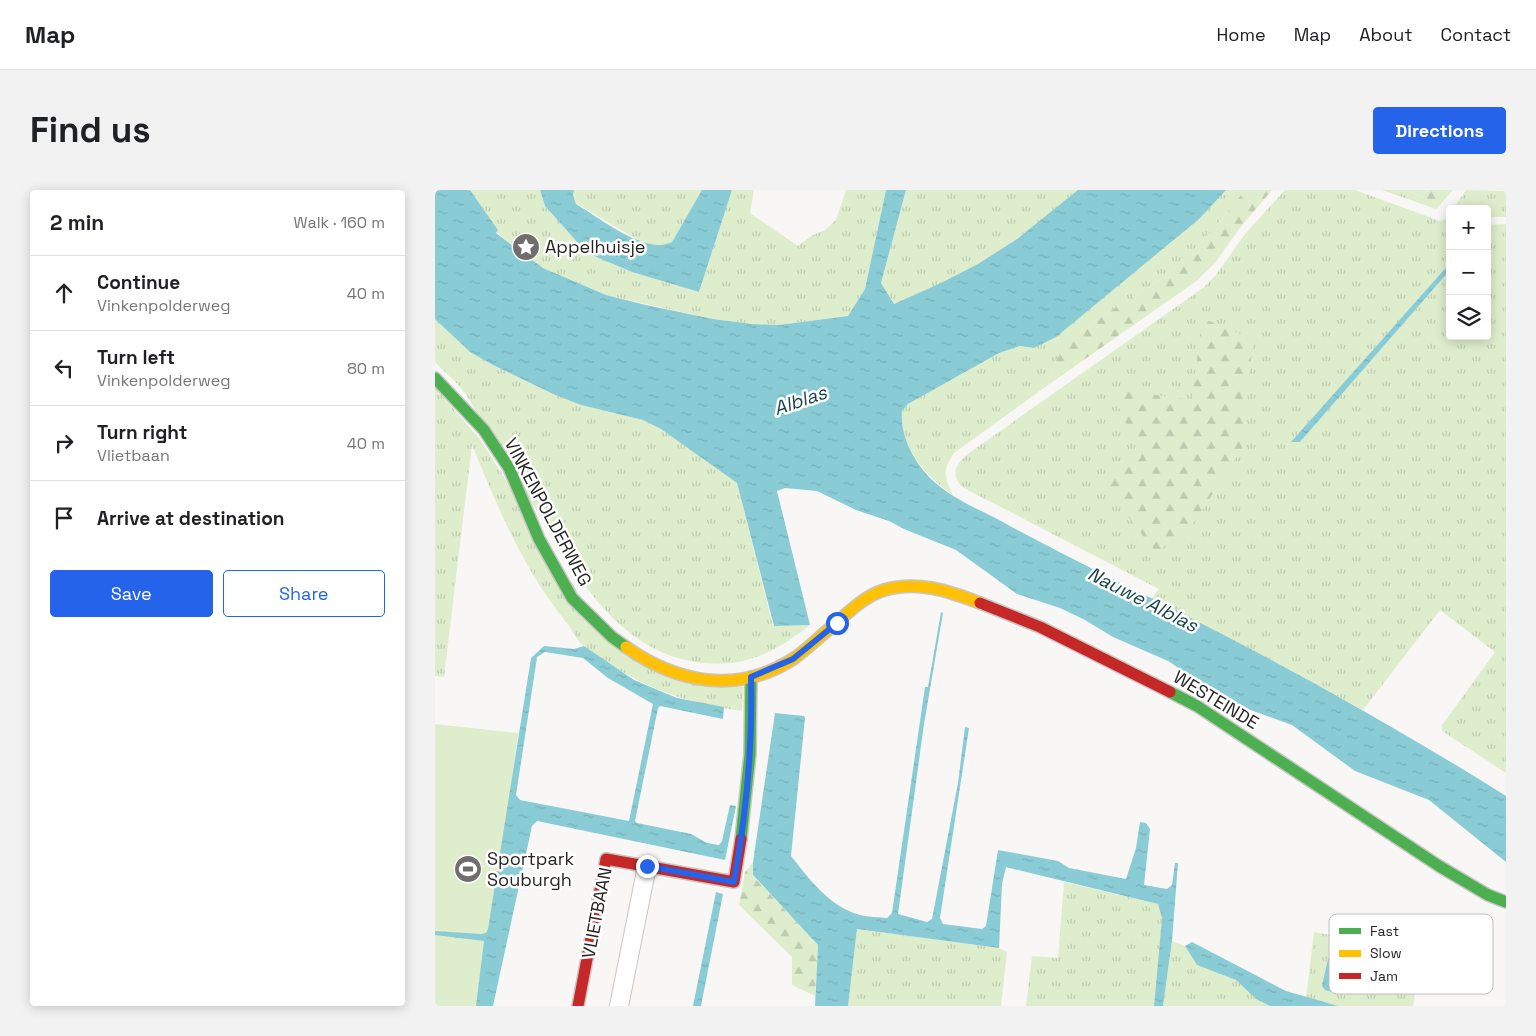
<!DOCTYPE html>
<meta charset="utf-8">
<style>
body{margin:0;font-family:"Space Grotesk",sans-serif;background:#f2f2f2;color:#202124}
.controls{position:absolute;right:15px;top:15px;display:grid;overflow:hidden;border-radius:5px;box-shadow:0 2px 12px #0003}
.controls button{width:45px;height:45px;display:grid;place-items:center;padding:0;border:0;border-bottom:1px solid #e0e0e0;background:#fff;color:#202124;font:25px sans-serif}
.stop{position:absolute;width:15px;height:15px;margin:-11px;border:4px solid #2563eb;border-radius:50%;background:#fff}
.stop.end{background:#2563eb;border-color:#fff;box-shadow:0 1px 5px #0008}
.list{margin:0;padding:0;list-style:none}
h2{display:flex;justify-content:space-between;align-items:center;height:65px;margin:0;padding:0 20px;font-size:21px}
h2 small{font-size:16px;font-weight:400;color:#757577}
.list li{display:grid;grid-template-columns:32px 1fr auto;gap:15px;align-items:center;box-sizing:border-box;height:75px;padding:0 20px;border-top:1px solid #e0e0e0}
.list b{display:block;font-size:19px;white-space:nowrap}
.list p{margin:0;font-size:16px;white-space:nowrap;color:#757577}
.list em{font-size:16px;font-style:normal;color:#757577}
.actions{display:flex;gap:10px;padding:15px 20px}
.actions a{flex:1;padding:11px 0;border:1px solid #2563eb;border-radius:5px;text-align:center;font-size:18px;color:#2563eb}
.actions .main{background:#2563eb;color:#fff}
.icon{flex:none;width:28px;height:28px;fill:none;stroke:currentColor;stroke-width:2;stroke-linecap:round;stroke-linejoin:round}
.map{position:relative;flex:none;width:1071px;height:816px;overflow:hidden;border-radius:5px}
header{display:flex;align-items:center;gap:30px;box-sizing:border-box;height:70px;padding:0 25px;background:#fff;border-bottom:1px solid #e0e0e0}
header strong{font-size:24px}
nav{display:flex;gap:28px;margin-inline-start:auto;font-size:18px}
.intro{display:flex;align-items:center;justify-content:space-between;box-sizing:border-box;height:120px;padding:0 30px}
h1{margin:0;font-size:35px}
.button{padding:12px 22px;border-radius:5px;background:#2563eb;color:#fff;font-size:18px;font-weight:700}
main{display:flex;gap:30px;padding:0 30px}
aside{flex:1;background:#fff;border-radius:5px;box-shadow:0 2px 12px #0003}
.map>svg:first-child{display:block}
</style>
<header>
<strong>Map</strong>
<nav><a>Home</a><a>Map</a><a>About</a><a>Contact</a></nav>
</header>
<div class="intro"><h1>Find us</h1><a class="button">Directions</a></div>
<main>
<aside>
<h2>2 min<small>Walk · 160 m</small></h2>
<ul class="list">
<li><svg class="icon" aria-label="ahead" viewBox="0 0 24 24"><path d="M12 20V5M6 11l6-6 6 6"/></svg><div><b>Continue</b><p>Vinkenpolderweg</p></div><em>40 m</em></li>
<li><svg class="icon" aria-label="left" viewBox="0 0 24 24"><path d="M17 20v-9H6M10 6l-5 5 5 5"/></svg><div><b>Turn left</b><p>Vinkenpolderweg</p></div><em>80 m</em></li>
<li><svg class="icon" aria-label="right" viewBox="0 0 24 24"><path d="M7 20v-9h11M14 6l5 5-5 5"/></svg><div><b>Turn right</b><p>Vlietbaan</p></div><em>40 m</em></li>
<li><svg class="icon" aria-label="arrive" viewBox="0 0 24 24"><path d="M6 21V4h12l-3 4 3 4H6"/></svg><div><b>Arrive at destination</b></div></li>
</ul>
<div class="actions"><a class="main">Save</a><a>Share</a></div>
</aside>
<div class="map">
<svg width="1071" height="816" viewBox="0 0 1071 816">
<defs>
<pattern id="grass-tufts" width="24" height="20" patternUnits="userSpaceOnUse" patternTransform="scale(1.25)"><rect width="24" height="20" fill="#deedcc"/><path d="M3 7l-1-3M5 7V3M7 7l1-3M15 17l-1-3M17 17v-4M19 17l1-3" fill="none" stroke="#becbaf"/></pattern>
<pattern id="forest-firs" width="22" height="20" patternUnits="userSpaceOnUse" patternTransform="scale(1.25)"><rect width="22" height="20" fill="#deedcc"/><path d="M5 1l3.5 6h-7zM16 11l3.5 6h-7z" fill="#becbaf"/></pattern>
<pattern id="water-ripples" width="26" height="14" patternUnits="userSpaceOnUse" patternTransform="scale(1.25)"><rect width="26" height="14" fill="#89ccd5"/><path d="M2 4q2-2 4 0t4 0M15 11q2-2 4 0t4 0" fill="none" stroke="#76afb7"/></pattern>
</defs>
<rect width="100%" height="100%" fill="#f9f7f5"/>
<g fill="url(#grass-tufts)">
<path d="M35 0H105L110 16 152 63 197 82 264 102 297 0H319L315 23 363 56 376 46 390 40 401 30 411 0H451L430 99 413 126 344 135 317 134 278 129 171 105 108 78 61 42 63 40Z"/>
<path d="M139 0H267L237 52 229 57 211 55 141 13 138 5Z"/>
<path d="M471 0H643C589 46 528 92 459 114L446 93Z"/>
<path d="M791 0H811C788 24 770 53 745 74 709 105 658 125 628 160 619 170 616 183 613 195L519 263C507 281 509 286 518 305 490 286 464 256 467 221L473 214 564 163 585 156 599 158Z"/>
<path d="M850 0H920L1005 31 1011 29 1015 24V73L857 251 865 252 1015 80V146H1052V35L1071 34V583L1007 541V535L1060 462 1005 420 928 520 835 469 716 409 724 399 527 297C515 283 521 274 534 263L768 98 781 85 810 44Z"/>
<path d="M947 0H972L1005 15 1001 19Z"/>
<path d="M1031 0 1071 1V27H1052V19H1018Z"/>
<path d="M0 129 35 162 58 175 118 204 146 215 208 230 226 239 302 293 338 436 375 435C338 464 308 479 261 472 185 461 142 387 106 328 88 299 70 270 52 241 45 228 38 214 29 202 21 191 9 182 0 172Z"/>
<path d="M0 198 44 248 176 454 308 497 307 521C249 513 197 494 149 456 142 451 137 439 131 432 88 379 63 318 37 255L9 487 0 486Z"/>
<path d="M629 692 723 714 727 728 719 816H591L597 766 623 768Z"/>
<path d="M422 739 564 758 572 762 566 816H413Z"/>
<path d="M879 742 955 756H988L978 816H903L871 808Z"/>
<path d="M737 751 750 756 763 775 801 790 821 809 835 816H728Z"/>
</g>
<g fill="url(#forest-firs)">
<path d="M811 0H837L804 39 780 73 760 92 613 195C616 183 619 170 628 160 658 125 709 105 745 74 770 53 788 24 811 0Z"/>
<path d="M972 0H1018L1005 15Z"/>
<path d="M767 128 818 149 807 259 754 340 721 362 663 289 706 268 676 199 757 210Z"/>
<path d="M318 672V686L383 755 380 806 357 795V767L304 715 310 682Z"/>
</g>
<path fill="#deedcc" d="M0 534 83 543 50 816H0Z"/>
<g fill="url(#water-ripples)" fill-rule="evenodd">
<path d="M0 0H35L63 40 61 43 108 78 171 105 211 115 278 129 317 134 344 135 413 126 430 99 451 0H471L446 93 459 114 506 93 543 74 582 49 643 0H791L764 29 621 147 599 158 585 156 564 163 473 214 467 221C465 246 478 270 495 288 514 307 543 319 566 331 626 364 687 393 748 424 859 480 966 540 1071 606V672L994 610 920 581 857 535 796 513 733 471 678 447 650 430 625 418 582 404 521 360 469 339 454 331 421 320 382 301 350 298 342 301 375 435 339 436 302 293 226 239 208 230 146 215 118 204 58 175 35 162 0 129Z"/>
<path d="M105 0H139L138 5 141 14C165 28 212 66 237 52L267 0H297L264 102 197 82 152 63 110 16Z"/>
<path d="M1015 73V80L865 252H856Z"/>
<path d="M506 422 508 423 489 534 463 724 492 732 497 729 523 593 530 537 534 538 505 728 508 734 547 739 551 736 563 660 623 671 634 678 691 689 701 658 705 632 711 633 715 639 709 695 732 699 737 695 740 673H743L737 751 728 816H719L727 728 723 714 571 677 567 694 564 758 422 739 413 816H380L383 755 318 685V672L340 523 369 526 370 528 356 666C374 689 395 717 425 725 433 727 444 727 452 728L457 723 490 497H493Z"/>
<path d="M109 456 139 459 149 456 199 490 242 508 289 517 288 529 225 516 223 518 200 631 202 633 256 644 272 653 284 655 287 651 295 615 301 616 290 670 102 631 97 636 58 816H41L49 751 0 745V741L46 744 51 743 53 739 96 468ZM110 462 148 468 173 488 218 514 194 631 85 610 81 605 101 474 102 467Z"/>
<path d="M281 702 288 704 266 816H258Z"/>
<path d="M757 752 851 801 903 816H835L821 809 801 790 762 775 750 756Z"/>
<path d="M903 761 911 763 917 772 911 799 904 804 890 800 887 796 893 769Z"/>
</g>
<g fill="none" stroke-linecap="round" stroke-linejoin="round">
<g stroke="#c8c6c5" stroke-width="20">
<path id="street" d="M184 816 212 676"/>
</g>
<g stroke="#c8c6c5" stroke-width="14">
<g id="fast">
<path d="M0 188 49 240 74 278 104 349 137 408 177 447 191 457"/>
<path d="M735 502 762 516 1004 676 1053 705 1071 712"/>
<path d="M306 649 315 564 316 487"/>
</g>
</g>
<g stroke="#c8c6c5" stroke-width="14">
<path id="slow" d="M191 457C242 493 302 505 358 469 370 461 382 449 393 440 410 426 427 407 449 400 482 390 514 401 545 413"/>
</g>
<g stroke="#c8c6c5" stroke-width="14">
<g id="jam">
<path d="M545 413 605 437 735 502"/>
<path d="M143 816 171 669 299 692 306 649"/>
</g>
</g>
<use href="#street" stroke="#fefefe" stroke-width="18"/>
<use href="#fast" stroke="#4caf50" stroke-width="11"/>
<use href="#slow" stroke="#ffc107" stroke-width="11"/>
<use href="#jam" stroke="#c62828" stroke-width="11"/>
</g>
<g fill="none" stroke-linecap="round" stroke-linejoin="round">
<path stroke="#2563eb" stroke-width="6" d="M212 676 299 692C311 625 318 555 316 487L358 469 402 433"/>
</g>
<defs>
<g id="sight-disc" transform="scale(1.4375)"><circle r="9.5" fill="#706e6d" stroke="#fff"/><path d="M0-6L1.8-2.2L6-1.7L2.9 1.2L3.7 5.4L0 3.3L-3.7 5.4L-2.9 1.2L-6-1.7L-1.8-2.2Z" fill="#fff"/></g>
<g id="stadium-disc" transform="scale(1.4375)"><circle r="9.5" fill="#706e6d" stroke="#fff"/><path d="M0-5a6.5 5 0 1 0 0 10a6.5 5 0 1 0 0-10ZM-3.5-1.8h7v3.6h-7Z" fill="#fff"/></g>
</defs>
<g fill-rule="evenodd">
<use href="#sight-disc" x="91" y="57"/>
<use href="#stadium-disc" x="33" y="679"/>
</g>
<g text-anchor="middle" stroke-width="5" stroke-linejoin="round" paint-order="stroke">
<g font-size="18" fill="#262524" stroke="#fff" text-anchor="start">
<text x="110" y="63">Appelhuisje</text>
<text x="52" y="675">Sportpark<tspan x="52" dy="21">Souburgh</tspan></text>
</g>
<g font-size="18" fill="#262524" stroke="#fff">
<text transform="translate(113 322) rotate(62)" y="6">VINKENPOLDERWEG</text>
<text transform="translate(781 510) rotate(31)" y="6">WESTEINDE</text>
<text transform="translate(162 723) rotate(-79)" y="6">VLIETBAAN</text>
</g>
<g font-size="19" font-style="italic" fill="#174449" stroke="#fff">
<text transform="translate(365 210) rotate(-19)" y="7">Alblas</text>
<text transform="translate(708 409) rotate(27)" y="7">Nauwe Alblas</text>
</g>
</g>
<rect x="894" y="724" width="164" height="80" rx="8" fill="#fff" stroke="#bebebd" stroke-width="1"/>
<rect x="904" y="738" width="22" height="6" fill="#4caf50"/>
<rect x="904" y="760" width="22" height="7" fill="#ffc107"/>
<rect x="904" y="783" width="22" height="6" fill="#c62828"/>
<g font-size="14" fill="#262524">
<text x="935" y="746">Fast</text>
<text x="935" y="768">Slow</text>
<text x="935" y="791">Jam</text>
</g>
</svg>
<div class="controls">
<button>+</button>
<button>−</button>
<button><svg class="icon" aria-label="layers" viewBox="0 0 24 24"><path d="M12 4l9 5-9 5-9-5zM3 14l9 5 9-5"/></svg></button>
</div>
<div class="stop" style="left:402px;top:433px"></div>
<div class="stop end" style="left:212px;top:676px"></div>
</div>
</main>
